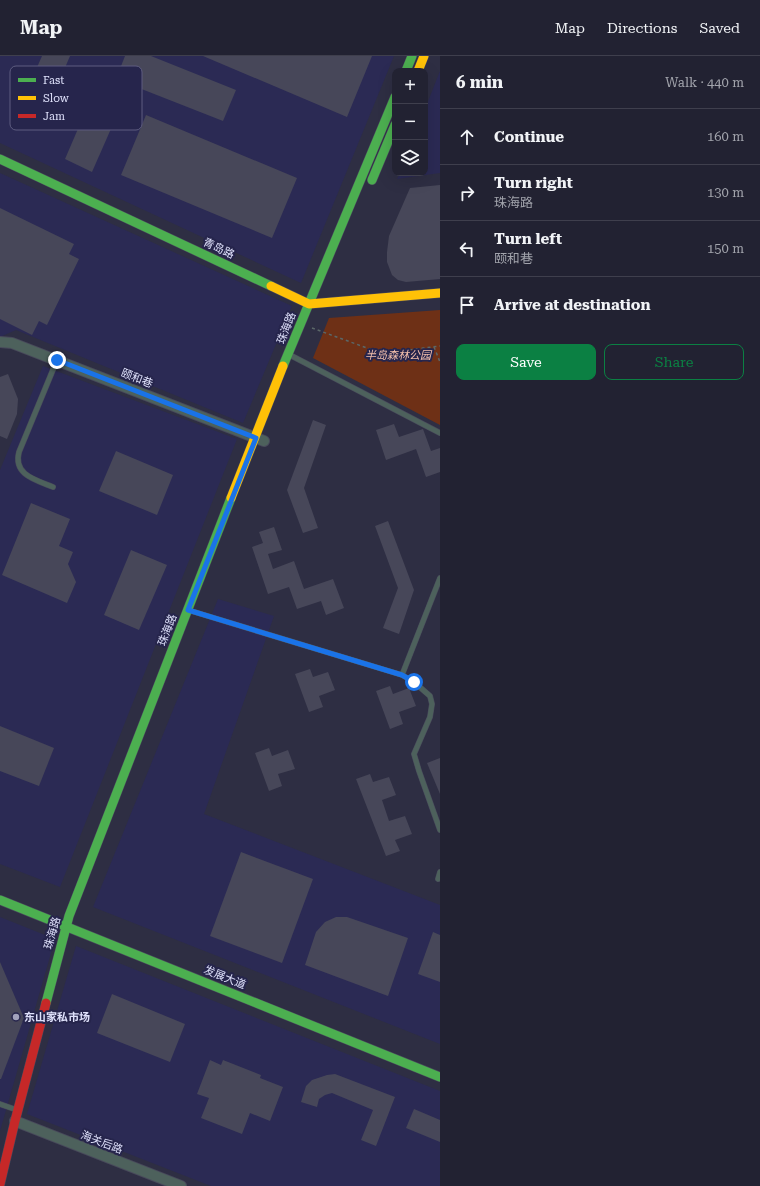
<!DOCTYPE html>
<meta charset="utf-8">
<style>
body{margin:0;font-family:"Roboto Serif","Noto Sans SC",serif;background:#2e2f3e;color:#f1f3f6}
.controls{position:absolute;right:12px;top:12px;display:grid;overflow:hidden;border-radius:8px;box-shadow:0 4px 16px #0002}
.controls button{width:36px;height:36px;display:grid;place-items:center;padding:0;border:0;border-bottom:1px solid #3f3f4d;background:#222232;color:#f1f3f6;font:20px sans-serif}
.stop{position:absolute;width:12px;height:12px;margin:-9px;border:3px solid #1a73e8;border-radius:50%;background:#fff}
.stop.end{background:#1a73e8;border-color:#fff;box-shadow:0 1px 4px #0008}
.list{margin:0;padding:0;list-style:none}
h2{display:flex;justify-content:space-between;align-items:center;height:52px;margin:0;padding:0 16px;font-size:17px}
h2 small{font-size:13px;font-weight:400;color:#a2a4ac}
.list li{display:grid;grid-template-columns:26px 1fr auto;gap:12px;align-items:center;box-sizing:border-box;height:56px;padding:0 16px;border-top:1px solid #3f3f4d}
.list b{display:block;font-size:15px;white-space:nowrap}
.list p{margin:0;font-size:13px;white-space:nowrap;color:#a2a4ac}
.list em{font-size:13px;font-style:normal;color:#a2a4ac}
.actions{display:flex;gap:8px;padding:12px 16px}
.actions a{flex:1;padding:9px 0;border:1px solid #0b8043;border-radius:8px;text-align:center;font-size:14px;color:#0b8043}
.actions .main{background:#0b8043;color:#fff}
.icon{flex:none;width:22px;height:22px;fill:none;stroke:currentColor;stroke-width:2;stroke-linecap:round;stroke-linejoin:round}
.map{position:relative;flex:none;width:440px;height:1130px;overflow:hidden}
header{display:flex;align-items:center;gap:24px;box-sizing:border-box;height:56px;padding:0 20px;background:#222232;border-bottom:1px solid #3f3f4d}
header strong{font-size:19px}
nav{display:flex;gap:22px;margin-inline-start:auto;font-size:14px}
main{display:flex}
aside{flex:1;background:#222232}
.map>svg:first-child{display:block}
</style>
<header>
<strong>Map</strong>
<nav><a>Map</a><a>Directions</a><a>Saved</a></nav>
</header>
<main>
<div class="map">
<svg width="440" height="1130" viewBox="0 0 440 1130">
<rect width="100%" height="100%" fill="#2e2e43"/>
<g fill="#2b2a54">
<path d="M0 0H394L301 227 0 87Z"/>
<path d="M440 15V117L397 123 400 117H425V53Z"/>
<path d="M0 117 292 250 243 367 16 274 0 281Z"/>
<path d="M43 310 237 383 60 831 0 808V414Z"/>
<path d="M218 543 274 560 204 758 440 849V988L93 851Z"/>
<path d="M0 861 55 883 0 1075Z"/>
<path d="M76 890 440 1035V1130H211L27 1058Z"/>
</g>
<path fill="#6e3016" d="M440 254V369L313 302 329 262Z"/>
<g fill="#474759">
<path d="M42 0H70L46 56 14 43 23 22 31 25Z"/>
<path d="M125 0H151L236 34 223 65 116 23Z"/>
<path d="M203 0H372L347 61Z"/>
<path d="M93 38 121 50 92 116 65 103Z"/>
<path d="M146 59 297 122 272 182 121 119Z"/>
<path d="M440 129V223L406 226 398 224 392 219 387 206V196L389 180 410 132Z"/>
<path d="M0 152 74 188 69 198 79 203 47 269 39 265 32 279 0 263Z"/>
<path d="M8 318 18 343 17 358 7 383 0 380V321Z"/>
<path d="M313 364 326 369 304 432 318 472 303 477 287 434Z"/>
<path d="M394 368 399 381 423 373 431 395 440 392V416L426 421 416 393 386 404 376 374Z"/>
<path d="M116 395 173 419 157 459 99 435Z"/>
<path d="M31 447 70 463 59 490 73 496 68 508 76 526 67 547 2 519Z"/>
<path d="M388 465 414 534 399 578 383 572 398 532 375 470Z"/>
<path d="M274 471 282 494 268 498 273 513 294 505 304 533 333 523 344 552 326 559 321 545 297 553 289 531 268 538 252 491 263 487 259 476Z"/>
<path d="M131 494 167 509 139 574 104 559Z"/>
<path d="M310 613 313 621 328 616 335 634 319 640 323 651 309 656 295 618Z"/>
<path d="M390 630 393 638 409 632 416 650 399 656 403 668 390 673 376 635Z"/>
<path d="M0 670 54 692 39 730 0 715Z"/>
<path d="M269 692 272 700 288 694 295 713 278 718 282 730 269 735 255 697Z"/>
<path d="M440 702V738L427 707Z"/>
<path d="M370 718 373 726 389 721 396 739 382 744 389 765 405 760 412 778 395 784 400 795 386 800 356 723Z"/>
<path d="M241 796 313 823 282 907 210 880Z"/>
<path d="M336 861H347L408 882 388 940 305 909 316 876 325 866Z"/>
<path d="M433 876 440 879V926L418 918Z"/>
<path d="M0 906 24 962 1 1023H0Z"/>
<path d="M112 938 185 968 170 1006 97 977Z"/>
<path d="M210 1004 221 1009 223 1004 261 1019 260 1022 283 1031 270 1065 250 1057 242 1078 201 1062 209 1042 197 1038Z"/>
<path d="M335 1018 395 1041 376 1090 361 1084 373 1054 332 1037 325 1039 319 1043 317 1051 301 1046 306 1030 312 1024 327 1019Z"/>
<path d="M414 1053 440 1064V1086L406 1072Z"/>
</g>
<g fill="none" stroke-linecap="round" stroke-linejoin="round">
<g stroke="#48495b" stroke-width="6">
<g id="lane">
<path d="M290 299 440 377"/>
<path d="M53 431C36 424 13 419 19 396L57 304"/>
<path d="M188 554 402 619 414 626 430 640 432 648 430 661 414 698 419 715 440 774"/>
<path d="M402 619 440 522"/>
<path d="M438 823 440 816"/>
<path d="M0 1048 17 1054"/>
</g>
</g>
<g stroke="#48495b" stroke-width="12">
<g id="street">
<path d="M0 286 12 287 264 385"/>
<path d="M15 1065 181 1130"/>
</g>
</g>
<g stroke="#48495b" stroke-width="10">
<g id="fast">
<path d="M406 15 412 0"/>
<path d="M0 103 271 230"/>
<path d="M372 124 395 69"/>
<path d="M283 310 395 41"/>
<path d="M0 844 440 1021"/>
<path d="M46 947 69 860 231 442"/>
</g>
</g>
<g stroke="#48495b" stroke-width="10">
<g id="slow">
<path d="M418 15 424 0"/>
<path d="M271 230 309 248 440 237"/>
<path d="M231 442 283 310"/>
</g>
</g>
<g stroke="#48495b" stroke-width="10">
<path id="jam" d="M0 1128 15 1065 46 947"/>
</g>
<g stroke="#5b6768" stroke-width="1.5" stroke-dasharray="3 3" stroke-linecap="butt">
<path d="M312 272 378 296H393L440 290"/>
<path d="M434 291 440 306"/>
</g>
<use href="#lane" stroke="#4d615c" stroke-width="5"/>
<use href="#street" stroke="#4d615c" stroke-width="10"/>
<use href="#fast" stroke="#4caf50" stroke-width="9"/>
<use href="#slow" stroke="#ffc107" stroke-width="9"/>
<use href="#jam" stroke="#c62828" stroke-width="9"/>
</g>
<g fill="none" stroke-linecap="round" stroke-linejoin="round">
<path stroke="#1a73e8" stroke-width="5" d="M57 304 256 382 188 554 402 619 414 626"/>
</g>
<circle fill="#a1a2bb" stroke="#26254c" stroke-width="1.5" cx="16" cy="961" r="4"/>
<g text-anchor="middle" stroke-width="4" stroke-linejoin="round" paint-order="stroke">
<g font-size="11" fill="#dfe1fb" stroke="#26254c">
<text transform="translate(219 192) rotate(25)" y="4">青岛路</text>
<text transform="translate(286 272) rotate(-69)" y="4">珠海路</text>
<text transform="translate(137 322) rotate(21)" y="4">颐和巷</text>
<text transform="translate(167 574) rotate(-69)" y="4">珠海路</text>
<text transform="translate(52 877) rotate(-74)" y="4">珠海路</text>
<text transform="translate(225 921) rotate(22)" y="4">发展大道</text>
<text transform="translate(102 1086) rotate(21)" y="4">海关后路</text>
</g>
<g font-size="11" font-style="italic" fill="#f2bfac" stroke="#26254c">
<text x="398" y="303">半岛森林公园</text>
</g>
<g font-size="11" font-weight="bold" fill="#dfe1fb" stroke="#26254c" text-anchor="start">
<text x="24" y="965">东山家私市场</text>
</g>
</g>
<rect x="10" y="10" width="132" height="64" rx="6" fill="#26254c" stroke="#5e5d80" stroke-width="1"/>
<rect x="18" y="22" width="18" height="4" fill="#4caf50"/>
<rect x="18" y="40" width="18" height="4" fill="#ffc107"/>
<rect x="18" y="58" width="18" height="4" fill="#c62828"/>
<g font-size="11" fill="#dfe1fb">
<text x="43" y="28">Fast</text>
<text x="43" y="46">Slow</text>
<text x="43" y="64">Jam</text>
</g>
</svg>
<div class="controls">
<button>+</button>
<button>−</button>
<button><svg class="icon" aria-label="layers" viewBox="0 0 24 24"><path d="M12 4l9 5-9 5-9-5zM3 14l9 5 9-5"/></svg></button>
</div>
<div class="stop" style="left:414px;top:626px"></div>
<div class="stop end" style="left:57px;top:304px"></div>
</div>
<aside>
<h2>6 min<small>Walk · 440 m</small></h2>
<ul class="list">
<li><svg class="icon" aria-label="ahead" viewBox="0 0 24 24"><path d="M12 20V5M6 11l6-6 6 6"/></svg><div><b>Continue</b></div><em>160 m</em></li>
<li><svg class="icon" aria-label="right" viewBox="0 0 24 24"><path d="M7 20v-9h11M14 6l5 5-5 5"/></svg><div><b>Turn right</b><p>珠海路</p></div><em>130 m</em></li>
<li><svg class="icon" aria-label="left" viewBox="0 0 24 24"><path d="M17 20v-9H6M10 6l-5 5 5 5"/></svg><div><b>Turn left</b><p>颐和巷</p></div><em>150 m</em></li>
<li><svg class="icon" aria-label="arrive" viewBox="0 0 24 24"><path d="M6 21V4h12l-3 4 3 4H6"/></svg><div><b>Arrive at destination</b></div></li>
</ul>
<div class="actions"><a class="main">Save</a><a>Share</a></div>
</aside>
</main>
